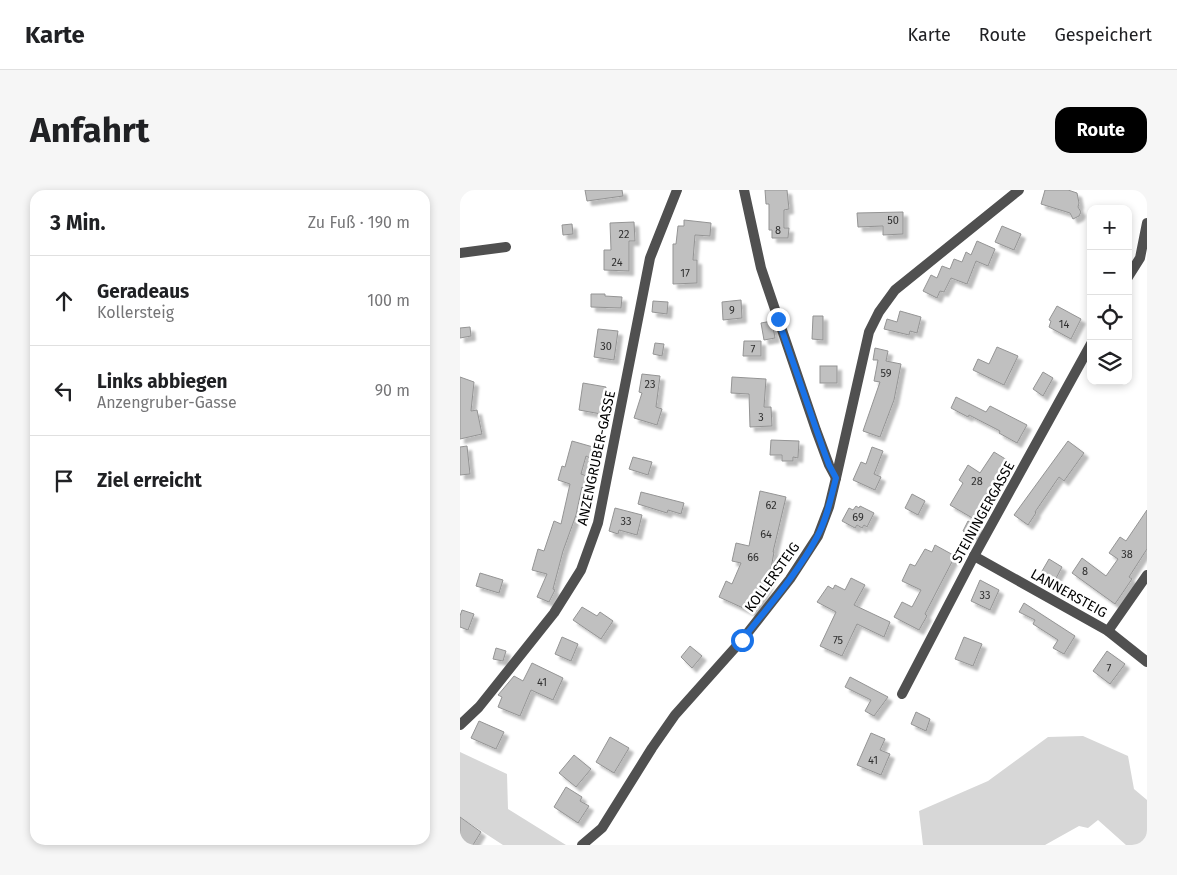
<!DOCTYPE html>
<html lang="de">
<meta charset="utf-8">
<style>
body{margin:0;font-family:"Fira Sans",sans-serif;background:#f6f6f6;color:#202124}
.controls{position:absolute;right:15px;top:15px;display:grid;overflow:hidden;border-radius:10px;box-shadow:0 2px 8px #0003}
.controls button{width:45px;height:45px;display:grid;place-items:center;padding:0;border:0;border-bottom:1px solid #e0e0e0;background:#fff;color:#202124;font:25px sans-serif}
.stop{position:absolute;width:15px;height:15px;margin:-11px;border:4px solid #1a73e8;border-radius:50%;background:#fff}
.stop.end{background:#1a73e8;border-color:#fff;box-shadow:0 1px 5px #0008}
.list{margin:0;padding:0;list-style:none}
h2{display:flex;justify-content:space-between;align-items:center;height:65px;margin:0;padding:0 20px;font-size:21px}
h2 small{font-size:16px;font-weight:400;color:#757577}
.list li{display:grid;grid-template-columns:32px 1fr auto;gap:15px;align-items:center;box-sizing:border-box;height:90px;padding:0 20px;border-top:1px solid #e0e0e0}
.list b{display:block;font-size:19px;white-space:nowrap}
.list p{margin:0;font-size:16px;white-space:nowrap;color:#757577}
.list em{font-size:16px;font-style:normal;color:#757577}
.icon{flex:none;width:28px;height:28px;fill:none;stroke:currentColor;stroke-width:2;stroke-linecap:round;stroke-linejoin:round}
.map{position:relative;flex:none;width:687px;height:655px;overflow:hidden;border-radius:15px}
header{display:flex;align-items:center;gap:30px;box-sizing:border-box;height:70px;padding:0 25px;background:#fff;border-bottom:1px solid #e0e0e0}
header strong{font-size:24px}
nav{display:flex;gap:28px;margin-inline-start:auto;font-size:18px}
.intro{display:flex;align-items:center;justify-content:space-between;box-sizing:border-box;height:120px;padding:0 30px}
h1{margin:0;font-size:35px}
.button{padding:12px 22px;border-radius:15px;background:#000;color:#fff;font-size:18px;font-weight:700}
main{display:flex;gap:30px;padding:0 30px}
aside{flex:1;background:#fff;border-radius:15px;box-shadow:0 2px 8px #0003}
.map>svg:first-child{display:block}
</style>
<header>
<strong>Karte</strong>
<nav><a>Karte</a><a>Route</a><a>Gespeichert</a></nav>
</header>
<div class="intro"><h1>Anfahrt</h1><a class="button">Route</a></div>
<main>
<aside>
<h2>3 Min.<small>Zu Fuß · 190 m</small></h2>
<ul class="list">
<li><svg class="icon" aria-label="ahead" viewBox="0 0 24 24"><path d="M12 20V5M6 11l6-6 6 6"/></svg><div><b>Geradeaus</b><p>Kollersteig</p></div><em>100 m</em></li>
<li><svg class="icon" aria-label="left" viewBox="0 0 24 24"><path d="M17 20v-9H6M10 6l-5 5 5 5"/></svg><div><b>Links abbiegen</b><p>Anzengruber-Gasse</p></div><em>90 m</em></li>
<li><svg class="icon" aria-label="arrive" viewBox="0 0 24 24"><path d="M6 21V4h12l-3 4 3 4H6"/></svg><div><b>Ziel erreicht</b></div></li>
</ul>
</aside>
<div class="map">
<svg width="687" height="655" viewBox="0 0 687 655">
<defs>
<filter id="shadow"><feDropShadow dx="4.5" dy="4.5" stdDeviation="1" flood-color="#0004"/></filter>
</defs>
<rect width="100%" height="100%" fill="#fff"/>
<g fill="#d7d7d7">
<path d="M623 546 668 566 674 599 687 610V655H666L638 630 628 638 619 636 585 655H463L459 621 528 591 588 547Z"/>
<path d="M0 562 47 584 48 619 106 655H43L0 627Z"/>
</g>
<g fill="#c0c0c0" stroke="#949494" filter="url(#shadow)">
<path d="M125 0H162L163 6 127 11Z"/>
<path d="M305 0H327L329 19 324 20V38H329L328 48H312V40H309V14H306Z"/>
<path d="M585 0H608L617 3 619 13 618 17 621 22 619 26 613 29 610 23 581 14Z"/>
<path d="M443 22V44L423 45V36L398 37 397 23Z"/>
<path d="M224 30 251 33 250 46 235 45 233 70H237V93L213 94V54H216L218 36H224Z"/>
<path d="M174 32 175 51H169V81L144 80V60H151L150 33Z"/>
<path d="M112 34 113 44 103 45 102 35Z"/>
<path d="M542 36 561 44 554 60 535 52Z"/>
<path d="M517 51 535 59 528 76 516 71 507 94 491 88 484 102 480 101 477 108 463 101 471 85 477 88 482 76 490 79 494 69 502 72 506 62 511 65Z"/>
<path d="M131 104H145V106L162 107 161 118 131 117Z"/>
<path d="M281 110 282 128 263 130 262 112Z"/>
<path d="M193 111 208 112 207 124 192 122Z"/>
<path d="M597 116 621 129 611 149 589 137 591 131 589 130Z"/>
<path d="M440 121 461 127 457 143 450 141 449 145 424 139 427 129 437 132Z"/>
<path d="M353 126H363V150L352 149Z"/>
<path d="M312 131 315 148 304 150 301 133Z"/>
<path d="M10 137 11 146 0 148V138Z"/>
<path d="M138 139 158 141 154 170 134 167Z"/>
<path d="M284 151H301V166H283Z"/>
<path d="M195 153 204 154 202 166 193 164Z"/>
<path d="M537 157 558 166 544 195 513 180 518 169 529 174Z"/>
<path d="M415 158 428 161 426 171 441 174 434 210 420 247 403 241 420 192 414 191 418 170H413Z"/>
<rect x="360" y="176" width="17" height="17"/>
<path d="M583 182 593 188 583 206 573 199Z"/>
<path d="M182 184 200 186 196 217 202 219 197 235 174 228 182 203 179 202Z"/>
<path d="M0 187 14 192 11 221 17 220 22 244 0 249Z"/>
<path d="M272 187 306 189 304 217H311L312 236 290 237 289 204 271 203Z"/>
<path d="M123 193 146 197 141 224 119 220Z"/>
<path d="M496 207 526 222 530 216 567 235 557 253 539 243 540 241 509 225 508 227 491 218Z"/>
<path d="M311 250 339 251 338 268 333 267V271H322V265H310Z"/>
<path d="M112 251 133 257 130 268 126 266 121 284 127 286 123 298 122 297 116 325 103 361 93 399 95 400 89 412 77 407 87 384 72 380 78 359 84 361 94 331 101 334 110 294 98 290 102 276 105 277Z"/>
<path d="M608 251 624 263 604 291 599 287 575 322 576 323 568 335 554 325Z"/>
<path d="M7 256 10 284 0 285V257Z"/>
<path d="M412 257 423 261 414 284 421 287 415 300 393 290 401 272 406 274Z"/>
<path d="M534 262 547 270 521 313 523 314 514 329 490 315 503 293 499 290 508 275 520 283Z"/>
<path d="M173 267 192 272 188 285 169 279Z"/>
<path d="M300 301 326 307 313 362H314L308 395 294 423 259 407 266 391 272 394 281 373 272 371 276 353 289 356Z"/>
<path d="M181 302 224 313 221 324 208 320 207 323 178 314Z"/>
<path d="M452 304 465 311 458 325 445 318Z"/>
<path d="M396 316 399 318 400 316 414 323 407 337 404 335 402 338 397 335 395 338 382 331 389 318 393 320Z"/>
<path d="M155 318 182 325 177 345 159 340 158 344 149 341Z"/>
<path d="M687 320V359L669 387 672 389 655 414 612 383 622 368 646 386 658 369 649 363 660 347 666 351Z"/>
<path d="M508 331 519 337 514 347 503 341Z"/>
<path d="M475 355 495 366 465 424 467 426 459 440 434 427 442 412 452 417 461 400 442 391 450 374 455 376 465 359 472 362Z"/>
<path d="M589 369 602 377 592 396 578 388Z"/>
<path d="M20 383 43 390 39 403 16 396Z"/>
<path d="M391 388 405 395 394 415 430 432 424 447 397 434 382 466 360 456 376 422 357 412 368 396 373 399 375 395 385 400Z"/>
<path d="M520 390 539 400 530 420 511 411Z"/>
<path d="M564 413 615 446 604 464 593 458 598 450 573 434 575 430 559 422Z"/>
<path d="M122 417 137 426 140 422 153 431 141 449 113 430Z"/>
<path d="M2 420 14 424 8 440 0 437V426Z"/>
<path d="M102 447 118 454 111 471 95 464Z"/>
<path d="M504 447 522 454 513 476 495 469Z"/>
<path d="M230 456 242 466 232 478 221 467Z"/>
<path d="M36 458 46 461 43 471 33 469Z"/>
<path d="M647 461 665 474 650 494 633 481Z"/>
<path d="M72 473 103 488 93 510 71 500 60 526 38 517 42 507 38 505 54 486 63 491Z"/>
<path d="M390 487 428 507 414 526 405 521 411 510 385 497Z"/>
<path d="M456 522 470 529 466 541 451 534Z"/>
<path d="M19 531 44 542 36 559 11 548Z"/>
<path d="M411 543 425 549 420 560 430 564 421 585 397 575Z"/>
<path d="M150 547 169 558 154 583 136 572Z"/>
<path d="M114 565 131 579 116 597 99 583Z"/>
<path d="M106 597 122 607 120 611 129 616 118 633 94 617Z"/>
<path d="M0 627 21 642 13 655H4L0 652Z"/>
</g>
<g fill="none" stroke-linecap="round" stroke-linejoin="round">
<g stroke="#505050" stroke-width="10">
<path d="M284 0 301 78 356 240 369 275 376 288"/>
<path d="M0 63 46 57"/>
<path d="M668 87 680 68 687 33"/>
<path d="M514 366 648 441 687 472"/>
<path d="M648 441 687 385"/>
<path d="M442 504 514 366 631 154"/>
<path d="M0 535 19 517 94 423 121 380 138 333 190 68 217 0"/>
<path d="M122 655 142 638 192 558 215 525 282 450 330 389 358 346 369 317 376 288 409 142 419 122 435 100 559 0"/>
</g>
</g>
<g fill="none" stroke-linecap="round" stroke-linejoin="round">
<path stroke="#1a73e8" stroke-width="6" d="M282 450C308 417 337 384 357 347 367 329 371 307 376 288L369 275 362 256 318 129"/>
</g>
<g text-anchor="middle" stroke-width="5" stroke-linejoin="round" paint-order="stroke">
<g font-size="11" fill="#303030">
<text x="433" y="34">50</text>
<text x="318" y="44">8</text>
<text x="164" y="48">22</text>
<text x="157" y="76">24</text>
<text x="225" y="87">17</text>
<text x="272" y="124">9</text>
<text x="604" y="138">14</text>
<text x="146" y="160">30</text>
<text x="293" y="163">7</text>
<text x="426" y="187">59</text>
<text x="190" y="198">23</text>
<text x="301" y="231">3</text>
<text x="517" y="295">28</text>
<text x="311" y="319">62</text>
<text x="398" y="331">69</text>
<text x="166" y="335">33</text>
<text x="306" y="348">64</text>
<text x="667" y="368">38</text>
<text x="293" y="371">66</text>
<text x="625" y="385">8</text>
<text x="525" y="409">33</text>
<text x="378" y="454">75</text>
<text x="649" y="482">7</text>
<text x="82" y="496">41</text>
<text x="413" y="574">41</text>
</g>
<g font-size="14" fill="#000" stroke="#fff">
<text transform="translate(136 268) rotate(-78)" y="5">ANZENGRUBER-GASSE</text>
<text transform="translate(523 322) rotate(-61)" y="5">STEININGERGASSE</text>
<text transform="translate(312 387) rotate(-54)" y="5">KOLLERSTEIG</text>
<text transform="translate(609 403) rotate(29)" y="5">LANNERSTEIG</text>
</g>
</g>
</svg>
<div class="controls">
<button>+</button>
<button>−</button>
<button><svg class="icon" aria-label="locate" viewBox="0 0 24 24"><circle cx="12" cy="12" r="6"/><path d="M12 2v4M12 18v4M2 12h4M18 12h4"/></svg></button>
<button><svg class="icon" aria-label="layers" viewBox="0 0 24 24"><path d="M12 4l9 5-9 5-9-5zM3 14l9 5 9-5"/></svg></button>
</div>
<div class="stop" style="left:282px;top:450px"></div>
<div class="stop end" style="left:318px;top:129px"></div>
</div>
</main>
